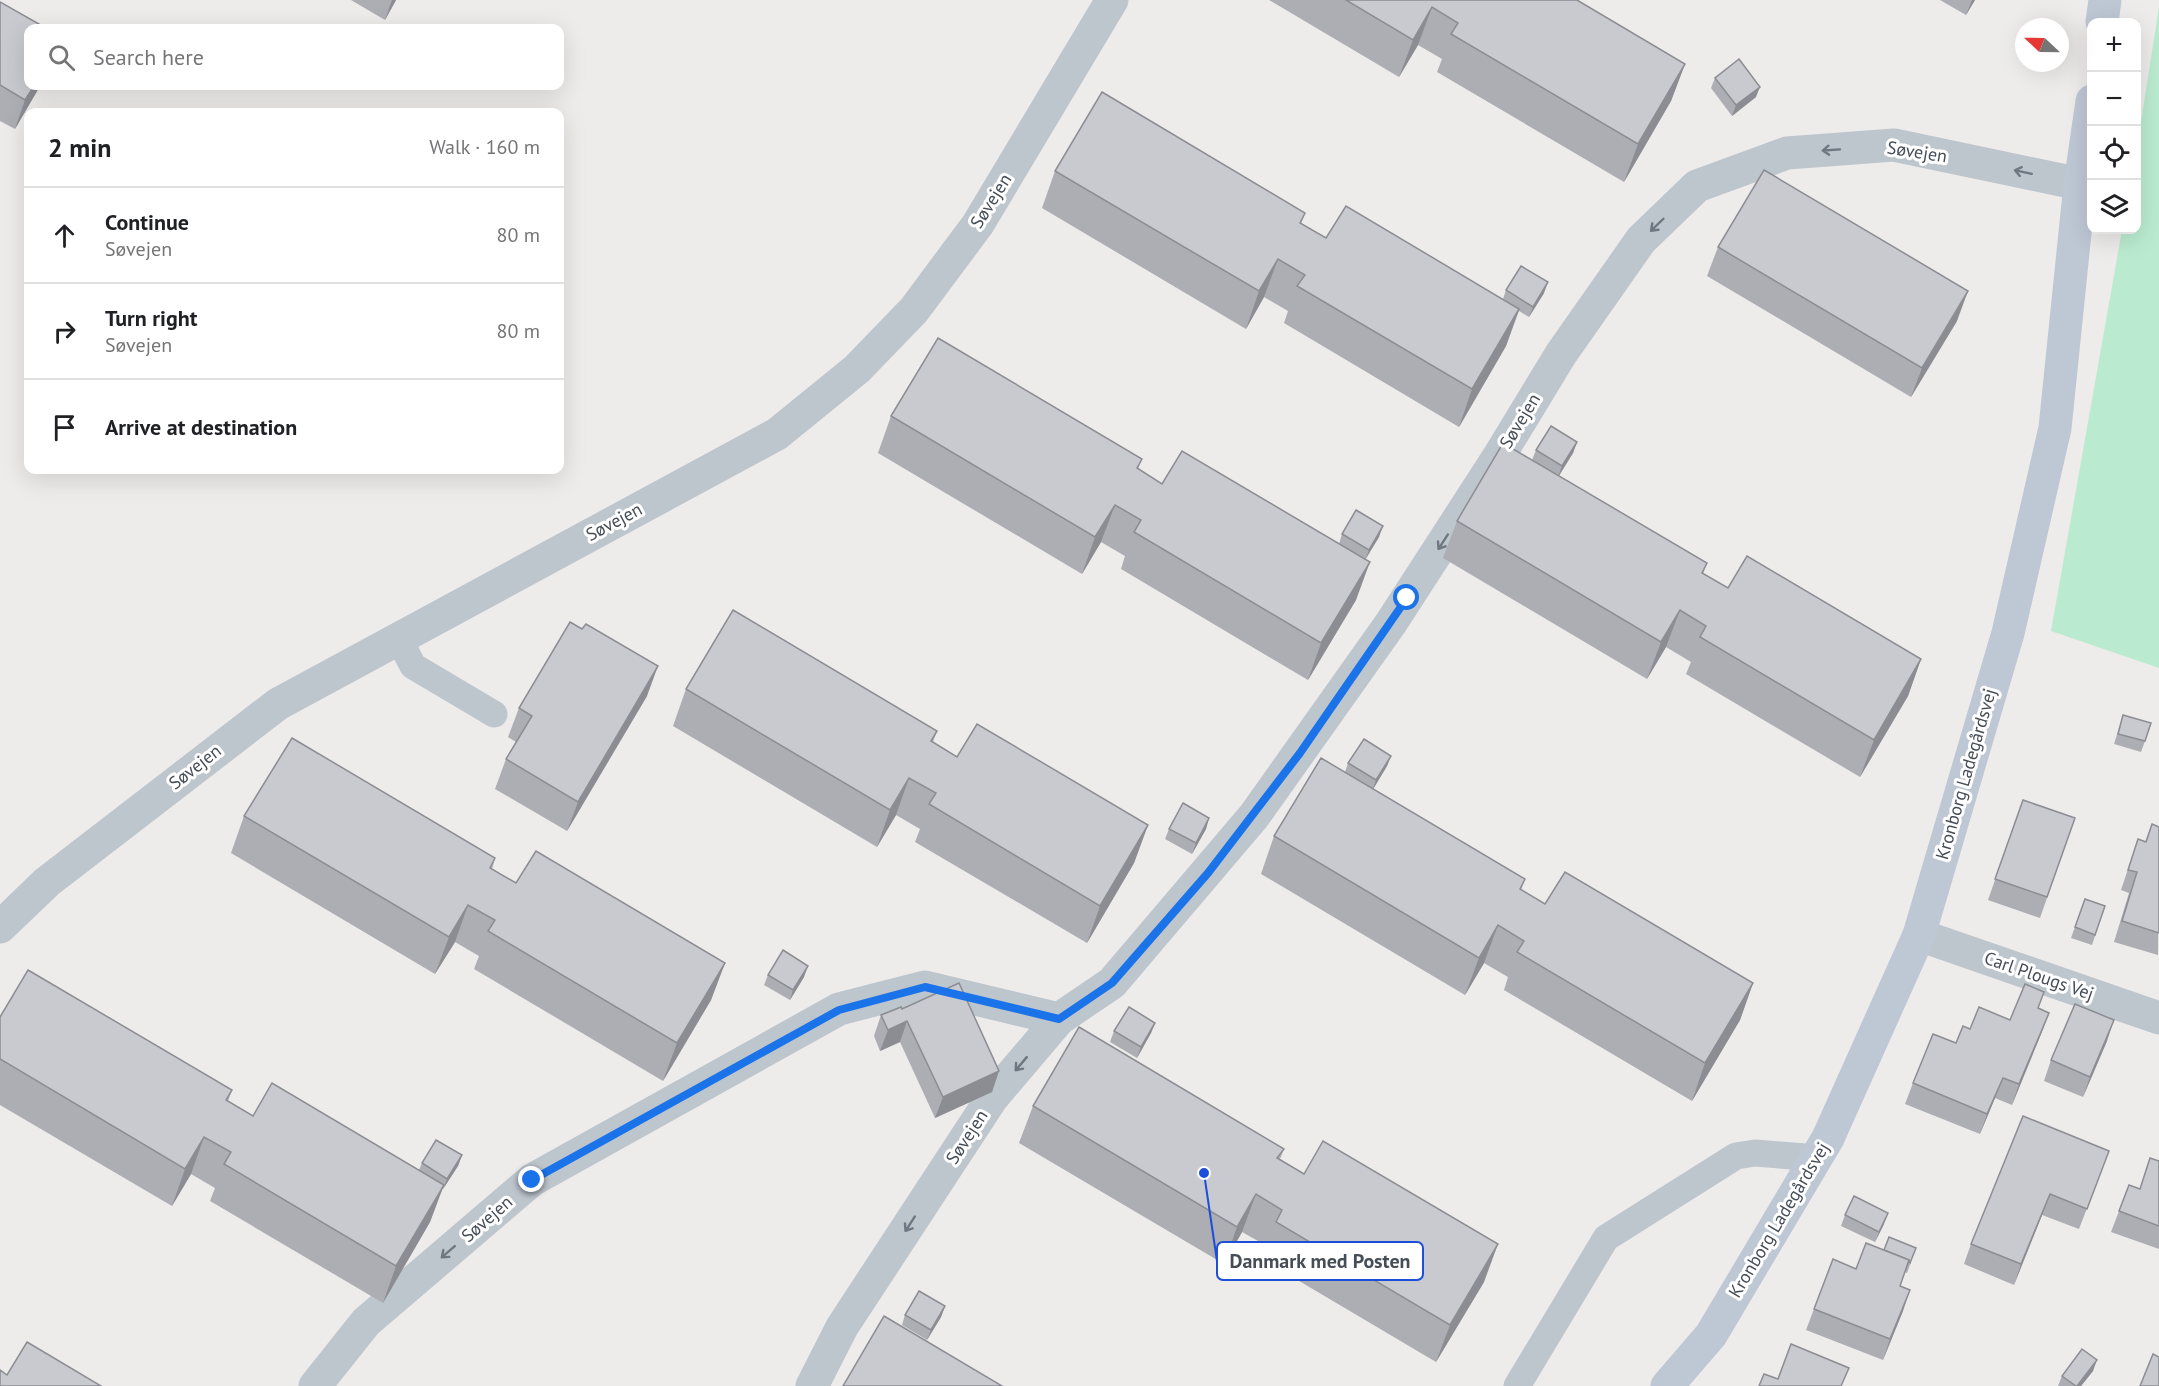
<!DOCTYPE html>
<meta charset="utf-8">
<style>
body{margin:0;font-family:"PT Sans",sans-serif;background:#f2f2f2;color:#202124}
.controls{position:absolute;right:18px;top:18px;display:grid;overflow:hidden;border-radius:12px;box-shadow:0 6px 24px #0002}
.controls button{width:54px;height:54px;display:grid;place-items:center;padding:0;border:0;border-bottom:2px solid #e0e0e0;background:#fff;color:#202124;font:30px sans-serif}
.compass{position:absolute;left:2015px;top:18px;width:54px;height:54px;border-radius:50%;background:#fff;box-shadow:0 6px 24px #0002;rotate:292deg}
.stop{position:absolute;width:18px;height:18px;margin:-14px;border:4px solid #1a73e8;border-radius:50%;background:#fff}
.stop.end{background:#1a73e8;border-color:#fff;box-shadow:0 2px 6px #0008}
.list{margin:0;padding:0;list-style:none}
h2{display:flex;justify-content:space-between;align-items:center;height:78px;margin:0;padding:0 24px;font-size:26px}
h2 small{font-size:20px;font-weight:400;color:#757577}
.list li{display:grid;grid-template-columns:39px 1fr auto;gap:18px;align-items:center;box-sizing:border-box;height:96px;padding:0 24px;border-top:2px solid #e0e0e0}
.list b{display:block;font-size:22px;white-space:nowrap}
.list p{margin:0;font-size:20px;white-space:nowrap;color:#757577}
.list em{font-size:20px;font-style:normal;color:#757577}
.icon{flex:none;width:33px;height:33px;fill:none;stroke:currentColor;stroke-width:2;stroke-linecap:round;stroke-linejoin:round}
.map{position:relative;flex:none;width:2159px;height:1386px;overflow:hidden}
.search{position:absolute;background:#fff;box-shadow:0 6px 24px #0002;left:24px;top:24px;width:540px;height:66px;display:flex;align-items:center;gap:15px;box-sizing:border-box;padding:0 21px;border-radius:12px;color:#757577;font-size:22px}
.panel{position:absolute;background:#fff;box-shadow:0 6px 24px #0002;left:24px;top:108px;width:540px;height:366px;border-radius:12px}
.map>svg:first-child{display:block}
</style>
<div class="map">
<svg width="2159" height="1386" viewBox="0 0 2159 1386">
<rect width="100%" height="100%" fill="#eeebeb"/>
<path fill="#baebd0" d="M2159 7V668L2051 631 2122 230H2136L2137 147Z"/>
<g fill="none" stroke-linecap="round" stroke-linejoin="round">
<g stroke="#bdc5cd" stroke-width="27">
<path d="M399 639 413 666 494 714"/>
<path d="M1517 1386 1606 1238 1736 1156 1755 1153 1817 1158"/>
</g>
<g stroke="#bdc5cd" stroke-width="33">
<path d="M0 927 47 882 278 704 777 434 857 369 914 310 978 224 1112 0"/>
<path d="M1919 935 2159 1018"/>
<path d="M315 1386 366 1322 532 1180 839 1009 925 987 1059 1019"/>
<path d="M812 1386 842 1327 992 1098 1059 1019 1112 983 1254 816 1391 623 1499 456 1561 354 1641 240 1697 186 1787 153 1894 145 2080 184"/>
</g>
<g stroke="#bec7d4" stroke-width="33">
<path d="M2102 22 2105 0"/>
<path d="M1667 1386 1711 1335 1828 1138 1919 935 2008 633 2055 428 2080 184 2092 101"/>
</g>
</g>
<g fill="#acaeb3">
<path d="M351 0H396L385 20Z"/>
<path d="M1269 0H1577L1685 64 1671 101 1624 182 1437 72 1442 59 1418 45 1399 77Z"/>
<path d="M1940 0H1975L1966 15Z"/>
<path d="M0 2 28 86H40L15 129 0 121Z"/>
<path d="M1715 78 1756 97 1732 116 1711 88Z"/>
<path d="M1055 171 1305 213 1301 224 1326 238 1503 299 1506 290 1544 293 1529 317 1519 311 1506 346 1459 427 1284 323 1288 311 1264 297 1246 329 1042 208Z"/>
<path d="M1718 247 1957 321 1911 397 1707 276Z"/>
<path d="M891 416 1142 459 1138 469 1162 484 1339 544 1342 534 1379 537 1365 560 1356 600 1308 680 1121 569 1125 556 1101 542 1082 574 878 453Z"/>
<path d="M1577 442 1573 453 1559 476 1707 563 1703 574 1728 588 1921 659 1908 696 1860 777 1686 674 1691 662 1666 647 1647 679 1443 558 1457 521 1532 460 1536 450Z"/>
<path d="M686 689 937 731 933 742 957 757 1148 825 1134 863 1087 943 915 842 920 829 896 815 877 847 673 726Z"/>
<path d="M647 696 567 831 495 789 506 759 516 742 508 737 519 708Z"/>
<path d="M2123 715 2145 741 2141 752 2114 744Z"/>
<path d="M1391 756 1387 766 1373 789 1525 879 1521 890 1545 904 1753 983 1740 1020 1692 1101 1504 990 1508 977 1484 963 1465 995 1261 874 1274 836 1345 772 1348 763Z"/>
<path d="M2023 800 2075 818 2040 918 1988 900Z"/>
<path d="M244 816 495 858 492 869 516 883 725 963 711 1000 663 1081 474 969 479 956 455 942 435 974 231 853Z"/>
<path d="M1209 818 1206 829 1192 854 1165 839 1169 829Z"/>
<path d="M2152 824 2159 827 2158 955 2114 942 2129 893 2121 890 2138 839 2145 842Z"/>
<path d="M2085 899 2105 906 2092 945 2071 938Z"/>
<path d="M768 975 804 977 790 1000 764 985Z"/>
<path d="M902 1009 999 1071 992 1092 935 1118 900 1042 880 1051 874 1036 881 1015Z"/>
<path d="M2038 1009 2049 1013 2041 1034 2012 1105 1995 1098 1980 1134 1905 1104 1913 1083 1956 1043 1970 1029 2010 1020Z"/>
<path d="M0 1017 232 1090 228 1101 253 1116 419 1170 422 1163 462 1155 458 1166 443 1189H442L430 1222 383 1303 210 1201 215 1188 191 1174 172 1206 0 1105Z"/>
<path d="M1155 1023 1151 1033 1137 1058 1110 1042 1114 1031Z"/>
<path d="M2107 1041 2083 1097 2044 1081 2051 1060Z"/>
<path d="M1033 1106 1284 1149 1280 1159 1484 1282 1436 1362 1262 1259 1267 1246 1242 1232 1224 1264 1019 1143Z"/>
<path d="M2109 1151 2079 1229 2042 1215 2014 1285 1964 1264 1971 1244Z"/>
<path d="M2159 1161V1249L2111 1232 2129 1185 2140 1189Z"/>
<path d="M1845 1215 1884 1224 1875 1242 1841 1226Z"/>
<path d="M1916 1248 1907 1273 1905 1272 1900 1286 1903 1311 1883 1360 1806 1330 1814 1309 1856 1269 1884 1250Z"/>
<path d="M945 1306 941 1317 927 1340 902 1325 905 1315Z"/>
<path d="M2093 1371 2081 1386H2058L2062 1376Z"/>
</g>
<g fill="#8c8d92">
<path d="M392 0H396L385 20Z"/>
<path d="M1972 0H1975L1966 15Z"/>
<path d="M1432 7 1418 45 1399 77 1413 40Z"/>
<path d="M1685 64 1671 101 1624 182 1638 144Z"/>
<path d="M34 86H40L15 129 25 100Z"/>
<path d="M1760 87 1756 97 1732 116 1736 105Z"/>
<path d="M1278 259 1264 297 1246 329 1259 291Z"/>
<path d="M1548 282 1544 293 1529 317 1533 307Z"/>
<path d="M1968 291 1957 321 1911 397 1922 368Z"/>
<path d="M1519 309 1506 346 1459 427 1472 389Z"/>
<path d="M1577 442 1573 453 1558 477 1562 466Z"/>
<path d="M1115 505 1101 542 1082 574 1095 537Z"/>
<path d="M1383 526 1379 537 1365 560 1369 550Z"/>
<path d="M1370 562 1356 600 1308 680 1321 643Z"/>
<path d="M1680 610 1666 647 1647 679 1661 642Z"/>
<path d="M1921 659 1908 696 1860 777 1874 740Z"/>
<path d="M658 666 647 696 567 831 578 802Z"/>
<path d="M1391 756 1387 766 1372 791 1376 780Z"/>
<path d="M909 778 896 815 877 847 890 810Z"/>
<path d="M1209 818 1206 829 1192 854 1196 843Z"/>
<path d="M1148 825 1134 863 1087 943 1100 906Z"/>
<path d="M468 905 455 942 435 974 449 937Z"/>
<path d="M1498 925 1484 963 1465 995 1479 958Z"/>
<path d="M725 963 711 1000 663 1081 677 1043Z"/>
<path d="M808 966 804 977 790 1000 793 990Z"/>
<path d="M1753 983 1740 1020 1692 1101 1705 1063Z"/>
<path d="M2049 1013 2041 1034 2012 1105 2019 1084Z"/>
<path d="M2114 1020 2107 1041 2083 1097 2090 1077Z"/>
<path d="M907 1021 900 1042 880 1051 888 1030Z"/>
<path d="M1155 1023 1151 1033 1137 1058 1141 1047Z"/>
<path d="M999 1071 992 1092 935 1118 943 1097Z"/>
<path d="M2003 1078 1995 1098 1980 1134 1987 1114Z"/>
<path d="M204 1137 191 1174 172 1206 185 1169Z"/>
<path d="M462 1155 458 1166 443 1189 447 1179Z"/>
<path d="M444 1185 430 1222 383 1303 396 1266Z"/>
<path d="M1256 1194 1242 1232 1224 1264 1237 1227Z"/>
<path d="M2050 1194 2042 1215 2014 1285 2021 1264Z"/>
<path d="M1888 1213 1884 1224 1875 1242 1879 1232Z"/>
<path d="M1498 1244 1484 1282 1436 1362 1450 1325Z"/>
<path d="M1910 1290 1903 1311 1883 1360 1890 1339Z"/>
<path d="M945 1306 941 1317 927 1340 931 1330Z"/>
<path d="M2097 1360 2093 1371 2081 1386H2077Z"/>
</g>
<g fill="#c8cad0" stroke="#8c8d92" stroke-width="1.5">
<path d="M1346 0H1577L1685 64 1638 144 1451 34 1458 23 1432 7 1413 40Z"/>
<path d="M0 2 46 28H28V86H34L25 100 0 85Z"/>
<path d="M1739 59 1760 87 1736 105 1715 78Z"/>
<path d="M1102 92 1305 213 1300 223 1326 238 1346 206 1519 309 1472 389 1297 286 1305 275 1278 259 1259 291 1055 171Z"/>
<path d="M1764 170 1968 291 1922 368 1718 247Z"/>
<path d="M1521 266 1548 282 1533 307 1506 290Z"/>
<path d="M938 338 1142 459 1137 468 1162 484 1182 451 1370 562 1321 643 1134 532 1141 520 1115 505 1095 537 891 416Z"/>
<path d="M1551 426 1577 442 1562 466 1536 450Z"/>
<path d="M1503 443 1707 563 1702 573 1728 588 1747 556 1921 659 1874 740 1700 637 1706 626 1680 610 1661 642 1457 521Z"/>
<path d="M1356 510 1383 526 1369 550 1342 534Z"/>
<path d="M733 610 937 731 931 741 957 757 977 724 1148 825 1100 906 929 804 936 793 909 778 890 810 686 689Z"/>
<path d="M570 622 582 629 586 624 658 666 578 802 506 759 532 716 519 708Z"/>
<path d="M2123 715 2151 723 2145 741 2118 734Z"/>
<path d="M292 738 495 858 490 868 516 883 536 851 725 963 677 1043 488 931 495 920 468 905 449 937 244 816Z"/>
<path d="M1364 739 1391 756 1376 780 1348 763Z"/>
<path d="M1321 758 1525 879 1520 889 1545 904 1565 872 1753 983 1705 1063 1517 952 1524 941 1498 925 1479 958 1274 836Z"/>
<path d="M2023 800 2075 818 2047 897 1995 879Z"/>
<path d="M1183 803 1209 818 1196 843 1169 829Z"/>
<path d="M2152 824 2159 827V933L2122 921 2137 872 2128 870 2138 839 2146 842Z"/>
<path d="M2085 899 2105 906 2095 935 2075 927Z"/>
<path d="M783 950 808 966 793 990 768 975Z"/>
<path d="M28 970 232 1090 226 1100 253 1116 272 1083 444 1185 396 1266 224 1164 231 1152 204 1137 185 1169 0 1059V1017Z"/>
<path d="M959 983 999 1071 943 1097 907 1021 888 1030 881 1015 901 1007 902 1009Z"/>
<path d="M2025 984 2044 992 2038 1008 2049 1013 2019 1084 2003 1078 1987 1114 1913 1083 1933 1034 1956 1043 1963 1026 1970 1029 1979 1007 2010 1020Z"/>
<path d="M2075 1004 2114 1020 2090 1077 2051 1060Z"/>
<path d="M1129 1007 1155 1023 1141 1047 1114 1031Z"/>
<path d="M1079 1027 1284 1149 1277 1158 1304 1174 1323 1141 1498 1244 1450 1325 1276 1222 1282 1210 1256 1194 1237 1227 1033 1106Z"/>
<path d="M2023 1116 2109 1151 2087 1209 2050 1194 2021 1264 1971 1244Z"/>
<path d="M436 1140 462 1155 447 1179 422 1163Z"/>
<path d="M2150 1158 2159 1161V1226L2119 1211 2129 1185 2140 1189Z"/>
<path d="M1854 1196 1888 1213 1879 1232 1845 1215Z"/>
<path d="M1889 1237 1916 1248 1910 1263 1909 1262V1260L1884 1250Z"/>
<path d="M1866 1243 1909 1260 1900 1286 1910 1290 1890 1339 1814 1309 1833 1259 1856 1269Z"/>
<path d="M919 1291 945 1306 931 1330 905 1315Z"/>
<path d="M884 1316 1002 1386H843Z"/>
<path d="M27 1342 101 1386H0V1370L7 1375Z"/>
<path d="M1791 1344 1849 1368 1841 1386H1759L1764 1374 1778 1379Z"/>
<path d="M2082 1349 2097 1360 2077 1386H2076L2062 1376Z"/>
<path d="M2153 1354 2159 1357V1386H2140Z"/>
</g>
<defs><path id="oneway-shaft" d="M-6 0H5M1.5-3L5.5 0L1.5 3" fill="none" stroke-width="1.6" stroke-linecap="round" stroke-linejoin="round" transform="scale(1.5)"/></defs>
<g stroke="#6f7780">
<use href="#oneway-shaft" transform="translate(1831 150) rotate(176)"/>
<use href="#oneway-shaft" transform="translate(2023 172) rotate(-168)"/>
<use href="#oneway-shaft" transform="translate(1657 225) rotate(136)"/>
<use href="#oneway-shaft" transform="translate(1443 542) rotate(123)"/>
<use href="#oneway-shaft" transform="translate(1021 1064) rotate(130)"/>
<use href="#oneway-shaft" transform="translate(910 1224) rotate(123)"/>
<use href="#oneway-shaft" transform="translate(448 1252) rotate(139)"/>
</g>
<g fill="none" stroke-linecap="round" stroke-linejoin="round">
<path stroke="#1a73e8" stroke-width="8" d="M532 1180 839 1010 925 987 1059 1019 1112 983 1208 873 1300 753 1407 598"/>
</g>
<g text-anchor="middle" stroke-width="6" stroke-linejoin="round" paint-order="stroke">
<g font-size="18" fill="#454d57" stroke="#fff">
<text transform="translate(1917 152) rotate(9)" y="6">Søvejen</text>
<text transform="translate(991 201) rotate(-58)" y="6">Søvejen</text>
<text transform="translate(1520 421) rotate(-59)" y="6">Søvejen</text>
<text transform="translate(614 522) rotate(-28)" y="6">Søvejen</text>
<text transform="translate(195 767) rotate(-38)" y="6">Søvejen</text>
<text transform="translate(1966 774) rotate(-74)" y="6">Kronborg Ladegårdsvej</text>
<text transform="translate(2039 976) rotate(19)" y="6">Carl Plougs Vej</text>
<text transform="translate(967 1137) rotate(-57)" y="6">Søvejen</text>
<text transform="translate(487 1219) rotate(-41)" y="6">Søvejen</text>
<text transform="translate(1779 1220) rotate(-59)" y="6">Kronborg Ladegårdsvej</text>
</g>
</g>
<path fill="none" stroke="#1d4ed8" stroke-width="2" d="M1204 1173L1217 1261"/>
<circle fill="#1d4ed8" stroke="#fff" stroke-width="2" cx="1204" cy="1173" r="6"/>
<rect fill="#fff" stroke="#1d4ed8" stroke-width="2" x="1217" y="1242" width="206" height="38" rx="6"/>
<g font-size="20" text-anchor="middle" font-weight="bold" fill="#454d57">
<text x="1320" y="1268">Danmark med Posten</text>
</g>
</svg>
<div class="controls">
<button>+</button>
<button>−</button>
<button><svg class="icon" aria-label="locate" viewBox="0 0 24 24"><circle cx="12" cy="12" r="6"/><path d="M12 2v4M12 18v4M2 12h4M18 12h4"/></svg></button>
<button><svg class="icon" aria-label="layers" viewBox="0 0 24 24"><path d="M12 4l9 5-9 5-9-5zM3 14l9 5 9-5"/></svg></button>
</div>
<svg class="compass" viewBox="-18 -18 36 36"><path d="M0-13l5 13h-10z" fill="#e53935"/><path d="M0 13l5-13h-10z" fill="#757577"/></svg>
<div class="stop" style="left:1407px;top:598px"></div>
<div class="stop end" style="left:532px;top:1180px"></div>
<div class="search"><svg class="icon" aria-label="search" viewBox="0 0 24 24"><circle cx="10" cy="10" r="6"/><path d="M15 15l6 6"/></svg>Search here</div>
<section class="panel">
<h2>2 min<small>Walk · 160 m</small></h2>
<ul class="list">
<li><svg class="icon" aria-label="ahead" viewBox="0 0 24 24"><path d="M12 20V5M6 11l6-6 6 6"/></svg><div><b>Continue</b><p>Søvejen</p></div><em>80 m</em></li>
<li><svg class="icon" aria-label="right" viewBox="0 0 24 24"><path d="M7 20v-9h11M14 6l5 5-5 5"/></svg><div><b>Turn right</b><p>Søvejen</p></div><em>80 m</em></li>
<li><svg class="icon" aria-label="arrive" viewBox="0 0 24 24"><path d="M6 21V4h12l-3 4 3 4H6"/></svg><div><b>Arrive at destination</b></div></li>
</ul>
</section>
</div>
